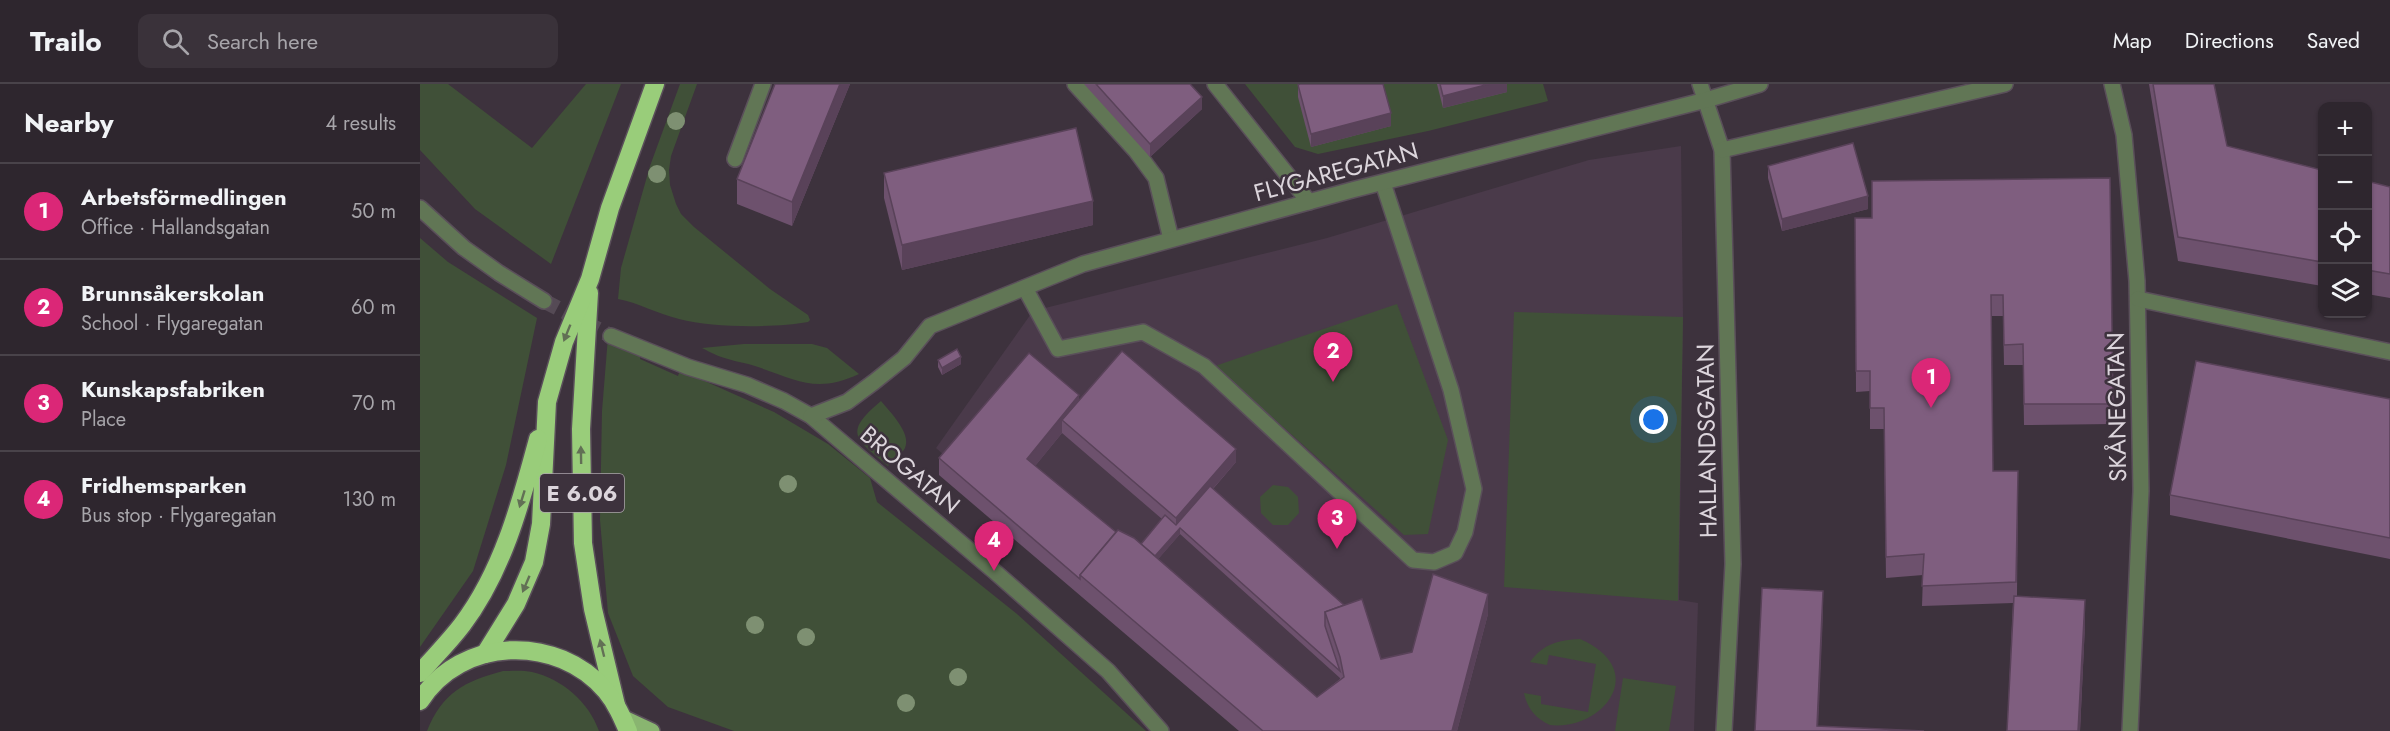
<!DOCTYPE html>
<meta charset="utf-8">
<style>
body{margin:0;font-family:Jost,sans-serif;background:#3a323a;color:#f1f3f6}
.controls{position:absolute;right:18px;top:18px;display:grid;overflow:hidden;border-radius:12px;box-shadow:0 2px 4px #0004}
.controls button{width:54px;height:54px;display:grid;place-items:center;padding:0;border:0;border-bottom:2px solid #49434a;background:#2e262e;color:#f1f3f6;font:30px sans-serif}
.you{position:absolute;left:1234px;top:336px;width:21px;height:21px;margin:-15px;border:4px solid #fff;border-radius:50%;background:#1a73e8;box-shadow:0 0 0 9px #1a73e833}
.badge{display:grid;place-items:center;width:39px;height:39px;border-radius:50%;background:#db2777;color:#fff;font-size:20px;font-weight:700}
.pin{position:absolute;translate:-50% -50px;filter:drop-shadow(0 2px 3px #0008)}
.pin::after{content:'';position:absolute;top:32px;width:21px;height:18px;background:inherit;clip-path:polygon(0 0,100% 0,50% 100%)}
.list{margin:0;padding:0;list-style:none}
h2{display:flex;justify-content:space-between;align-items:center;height:78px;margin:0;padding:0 24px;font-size:26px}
h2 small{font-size:20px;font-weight:400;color:#a7a5aa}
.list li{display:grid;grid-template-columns:39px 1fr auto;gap:18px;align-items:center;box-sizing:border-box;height:96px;padding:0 24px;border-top:2px solid #49434a}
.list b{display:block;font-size:22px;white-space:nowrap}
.list p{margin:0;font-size:20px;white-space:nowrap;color:#a7a5aa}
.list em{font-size:20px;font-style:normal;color:#a7a5aa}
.icon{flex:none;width:33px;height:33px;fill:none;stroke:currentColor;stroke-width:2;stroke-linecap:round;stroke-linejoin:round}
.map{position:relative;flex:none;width:1970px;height:647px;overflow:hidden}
header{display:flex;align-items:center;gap:36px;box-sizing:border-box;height:84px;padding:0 30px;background:#2e262e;border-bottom:2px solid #49434a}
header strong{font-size:28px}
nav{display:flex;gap:33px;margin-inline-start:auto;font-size:21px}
.search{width:420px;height:54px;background:#3a323a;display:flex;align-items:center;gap:15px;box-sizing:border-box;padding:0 21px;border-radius:12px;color:#a7a5aa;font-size:22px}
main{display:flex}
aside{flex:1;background:#2e262e}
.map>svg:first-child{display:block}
</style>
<header>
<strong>Trailo</strong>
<div class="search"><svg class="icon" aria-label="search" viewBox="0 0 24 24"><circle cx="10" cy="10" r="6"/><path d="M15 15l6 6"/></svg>Search here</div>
<nav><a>Map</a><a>Directions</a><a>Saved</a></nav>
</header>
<main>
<aside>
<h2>Nearby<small>4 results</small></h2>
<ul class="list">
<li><span class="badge">1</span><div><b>Arbetsförmedlingen</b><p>Office · Hallandsgatan</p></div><em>50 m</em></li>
<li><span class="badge">2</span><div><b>Brunnsåkerskolan</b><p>School · Flygaregatan</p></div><em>60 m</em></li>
<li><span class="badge">3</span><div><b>Kunskapsfabriken</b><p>Place</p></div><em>70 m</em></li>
<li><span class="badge">4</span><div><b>Fridhemsparken</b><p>Bus stop · Flygaregatan</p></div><em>130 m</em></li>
</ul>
</aside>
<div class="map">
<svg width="1970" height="647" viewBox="0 0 1970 647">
<rect width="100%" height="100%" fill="#3d323d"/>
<path fill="#4a3a4a" d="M1261 62 1263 232 1259 516 1278 519 1274 647H829L516 364 613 227 907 154 1169 76Z"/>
<g fill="#405038">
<path d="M0 0H28L112 64 166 0H201L131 180 55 125 0 66Z"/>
<path d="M260 0H277L251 72 249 86 250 101 256 120 261 130 274 143 350 205 388 231 390 236 388 238C353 244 294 244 259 235 238 230 219 219 198 215L201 184 230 82Z"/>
<path d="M825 0H1123L1128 17 1008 47 898 70 875 63Z"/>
<path d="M0 154 28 178 117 234 86 381 53 487 0 563Z"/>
<path d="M977 220 1028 356 1008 450 984 451 795 282Z"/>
<path d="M1094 228 1263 233 1258 517 1084 503Z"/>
<path d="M188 253 220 268V275L258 292 260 286 354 328 408 360 450 394 457 418 597 530 726 647H314L248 623 213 592 188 529 180 436 182 327Z"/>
<path d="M324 260H392L407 264 439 290C396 310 377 296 335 282 326 279 317 278 308 275 299 273 290 268 282 264Z"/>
<path d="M461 317C469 327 492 349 485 364 482 370 473 376 468 382 435 354 423 349 461 317Z"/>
<path d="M853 401 868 403 878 413 879 429 868 441H853L841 429 840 413Z"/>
<path d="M1160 555C1231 586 1183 647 1130 641 1116 635 1107 624 1104 609L1121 612V620L1168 628 1176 580 1129 571 1127 581 1110 578C1123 560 1138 556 1160 555Z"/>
<path d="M83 587C92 587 103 586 112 588 142 595 169 618 179 647H7C22 609 45 597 83 587Z"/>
<path d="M1203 594 1256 602 1249 647H1195Z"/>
</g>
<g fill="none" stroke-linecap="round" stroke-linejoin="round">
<path stroke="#554a55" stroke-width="15" stroke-dasharray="15 8" stroke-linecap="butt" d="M124 217 191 252"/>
<g stroke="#5a4f5a" stroke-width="18">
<g id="minor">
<path d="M655 0 716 67 736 94 751 155"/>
<path d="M795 0 889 118"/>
<path d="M1280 0 1302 66 1313 480 1304 647"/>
<path d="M1692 0 1704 51 1717 197 1721 407 1710 647"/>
<path d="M1302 66 1585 0"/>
<path d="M315 75 343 0"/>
<path d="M0 124 44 164 79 189 124 217"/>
<path d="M605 204 638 265 723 248 784 282 993 476 1014 478 1035 469 1045 448 1054 405 1031 306 963 99"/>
<path d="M1718 215 1970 268"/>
<path d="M191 252 268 283 327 301 364 317 391 332 574 487 688 587 741 647"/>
<path d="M391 332 427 318 454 298 484 274 510 242 663 180 932 106 1286 16 1340 0"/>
</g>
</g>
<g stroke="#5a4f5a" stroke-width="18">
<path id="major" d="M202 633 232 647"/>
</g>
<g stroke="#5a4f5a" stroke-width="21">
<g id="highway">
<path d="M169 209 161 345 163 459 173 525 196 621"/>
<path d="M65 570 96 520 114 478 121 440 127 318 144 258 170 195 190 124 235 0"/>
<path d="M0 589C14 573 29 558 42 541 83 487 101 418 118 355"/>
<path d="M0 617C41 552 138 550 186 607 196 619 202 633 208 647"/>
</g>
</g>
<use href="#minor" stroke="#617655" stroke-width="15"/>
<use href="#major" stroke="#89b570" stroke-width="15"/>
<use href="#highway" stroke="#99cd7a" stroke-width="18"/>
</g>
<g fill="#7e9072">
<circle cx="256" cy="37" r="9"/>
<circle cx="237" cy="90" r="9"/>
<circle cx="368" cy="400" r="9"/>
<circle cx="335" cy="541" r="9"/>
<circle cx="386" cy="553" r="9"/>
<circle cx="538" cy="593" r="9"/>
<circle cx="486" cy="619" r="9"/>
</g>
<g fill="#6d516d" fill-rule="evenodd">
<path d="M355 0H430L372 142 317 120V95Z"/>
<path d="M664 0H770L782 25 730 73Z"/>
<path d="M1017 0H1087V8L1023 24Z"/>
<path d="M1729 0H1794L1807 62 1902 86V202L1758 177Z"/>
<path d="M878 1 971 42 891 63 878 13Z"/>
<path d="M1348 82 1448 125 1362 147 1348 94Z"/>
<path d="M464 89 673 141 482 186 464 114Z"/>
<path d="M1690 94 1693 340 1604 341 1603 281H1584L1583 232H1571L1573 387H1598L1597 512 1665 540 1660 647H1587L1593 519 1502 522 1503 491 1466 494 1464 345H1450V307L1436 308 1435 134H1452Z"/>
<path d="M1947 97 1970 103V214L1947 210Z"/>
<path d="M518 276 541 280 522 291 518 283Z"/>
<path d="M1970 315V475L1750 431V411Z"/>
<path d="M659 317 816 378 793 405 961 575 992 568 1068 530 1037 647H819L519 391V374ZM642 349 742 435 721 460 696 448 615 382ZM760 450 920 594V595L897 613 738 475Z"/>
</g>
<g fill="#594259">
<path d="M420 0H430L372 142V118Z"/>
<path d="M1069 0H1087V8L1023 24V12Z"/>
<path d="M782 13V25L730 73V60Z"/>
<path d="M971 29V42L891 63V50Z"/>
<path d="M1448 112V125L1362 147V135Z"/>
<path d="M673 117V141L482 186V161Z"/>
<path d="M541 273V280L522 291V284Z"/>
<path d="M659 311V328L642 336V349L607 392V375Z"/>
<path d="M816 365V378L756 447V434Z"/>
<path d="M760 444V450L728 487V480Z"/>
<path d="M1403 507V532L1398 647H1397Z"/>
<path d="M1068 510V530L1037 647H1032Z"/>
<path d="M1665 516V540L1660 647H1658Z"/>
</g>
<g fill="#7f5e7f" stroke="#594259" stroke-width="1.5">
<path d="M355 0H420L372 118 317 95Z"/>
<path d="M676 0H770L782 13 730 60Z"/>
<path d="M880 0H963L971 29 891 50 878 1Z"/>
<path d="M1020 0H1069L1023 12Z"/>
<path d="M1733 0H1794L1807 62 1902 86V178L1758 153Z"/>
<path d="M656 44 673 117 482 161 464 89Z"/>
<path d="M1433 59 1448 112 1362 135 1348 82Z"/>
<path d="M1690 94 1693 320H1604L1603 260 1584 261 1583 211H1571L1573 387H1598L1596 498 1502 502 1504 470 1466 473 1464 324H1450V287H1436L1435 134H1452V97Z"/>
<path d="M1947 97 1970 103V190L1947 186Z"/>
<path d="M537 265 541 273 522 284 518 276Z"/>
<path d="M702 267 816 365 756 434 642 336Z"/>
<path d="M609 269 659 311 607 375 696 448 660 491V495L519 374Z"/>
<path d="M1776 277 1970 315V454L1750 411Z"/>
<path d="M790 402 924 521 905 528V542L920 587 760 444 735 472 721 460 745 431 756 441Z"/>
<path d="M698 446 714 454 897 613 924 593 920 573 905 528 942 515 961 575 992 568 1013 490 1068 510 1032 647H843L660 491Z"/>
<path d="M1342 504 1403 507 1397 642 1504 647H1335Z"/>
<path d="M1594 512 1665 516 1658 647H1587Z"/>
</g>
<defs><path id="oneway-solid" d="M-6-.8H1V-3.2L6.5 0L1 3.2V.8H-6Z" transform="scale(1.5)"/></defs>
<g fill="#627055">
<use href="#oneway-solid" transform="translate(147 249) rotate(112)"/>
<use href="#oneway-solid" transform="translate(161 371) rotate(-91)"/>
<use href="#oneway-solid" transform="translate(102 415) rotate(107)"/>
<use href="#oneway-solid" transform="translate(106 500) rotate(113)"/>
<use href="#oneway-solid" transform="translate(182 564) rotate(-104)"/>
</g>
<g text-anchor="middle" stroke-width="5" stroke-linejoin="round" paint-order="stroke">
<rect fill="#3d323d" stroke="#aca4ac" stroke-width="1.5" x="120" y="390" width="84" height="38" rx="4.5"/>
<g font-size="22" font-weight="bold" fill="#dcd5dc">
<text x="162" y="417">E 6.06</text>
</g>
<g font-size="24" fill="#dcd5dc" stroke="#3d323d">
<text transform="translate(916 88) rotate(-15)" y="8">FLYGAREGATAN</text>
<text transform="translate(1697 323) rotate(-91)" y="8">SKÅNEGATAN</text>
<text transform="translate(1287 357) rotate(-91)" y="8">HALLANDSGATAN</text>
<text transform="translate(490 386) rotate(40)" y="8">BROGATAN</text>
</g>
</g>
</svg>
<div class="controls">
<button>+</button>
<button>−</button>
<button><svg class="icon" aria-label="locate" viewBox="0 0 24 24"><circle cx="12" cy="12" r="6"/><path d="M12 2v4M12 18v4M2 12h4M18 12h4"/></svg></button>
<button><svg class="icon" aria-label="layers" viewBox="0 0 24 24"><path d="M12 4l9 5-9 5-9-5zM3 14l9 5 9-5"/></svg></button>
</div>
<div class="you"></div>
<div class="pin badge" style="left:1511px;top:324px">1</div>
<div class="pin badge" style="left:913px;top:298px">2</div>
<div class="pin badge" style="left:917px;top:465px">3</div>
<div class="pin badge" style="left:574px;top:487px">4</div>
</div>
</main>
